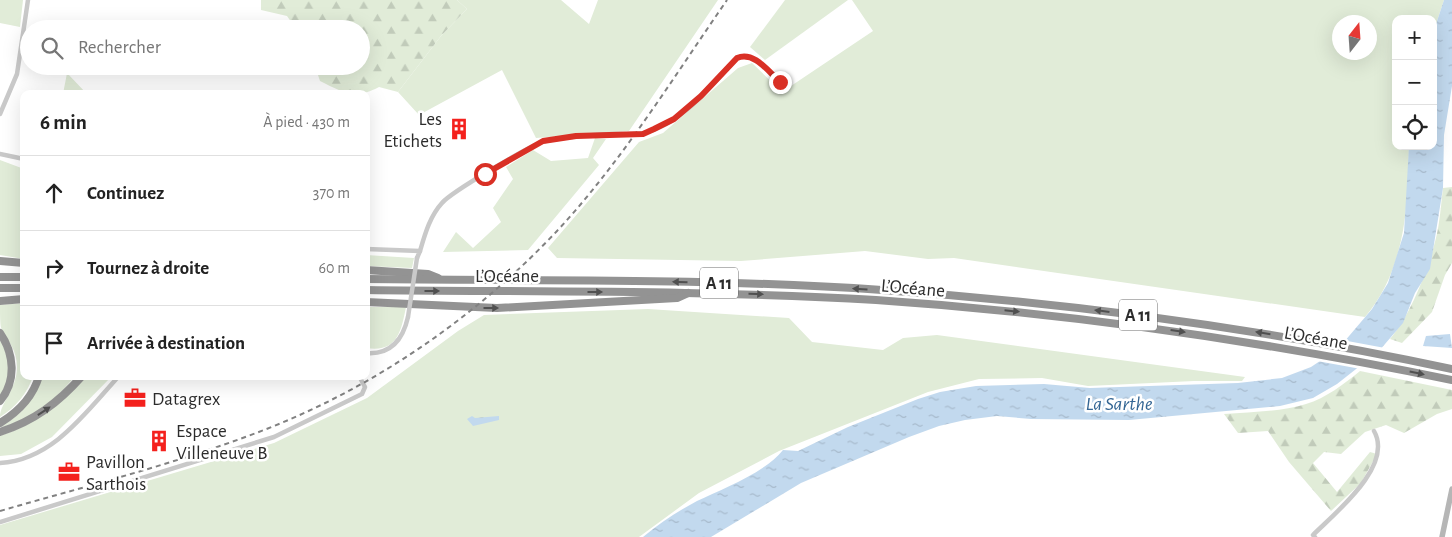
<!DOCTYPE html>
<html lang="fr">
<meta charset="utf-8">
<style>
body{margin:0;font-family:"Alegreya Sans",sans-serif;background:#f2f2f2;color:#222}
.controls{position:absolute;right:15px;top:15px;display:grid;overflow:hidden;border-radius:10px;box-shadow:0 5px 20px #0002}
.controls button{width:45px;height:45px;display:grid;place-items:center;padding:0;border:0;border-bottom:1px solid #e0e0e0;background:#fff;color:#222;font:25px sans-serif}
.compass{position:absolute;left:1332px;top:15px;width:45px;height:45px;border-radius:50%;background:#fff;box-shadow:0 5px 20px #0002;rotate:17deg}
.stop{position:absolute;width:15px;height:15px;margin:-11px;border:4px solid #d93025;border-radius:50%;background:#fff}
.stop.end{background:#d93025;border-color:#fff;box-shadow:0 1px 5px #0008}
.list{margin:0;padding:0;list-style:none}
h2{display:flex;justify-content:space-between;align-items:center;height:65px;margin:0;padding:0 20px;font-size:21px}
h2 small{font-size:16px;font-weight:400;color:#767676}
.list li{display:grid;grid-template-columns:32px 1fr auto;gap:15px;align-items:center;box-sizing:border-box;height:75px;padding:0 20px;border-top:1px solid #e0e0e0}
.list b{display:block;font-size:19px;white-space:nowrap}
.list em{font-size:16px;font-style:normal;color:#767676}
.icon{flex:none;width:28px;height:28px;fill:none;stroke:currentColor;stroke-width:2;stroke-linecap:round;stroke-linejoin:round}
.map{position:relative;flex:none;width:1452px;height:537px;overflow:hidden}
.search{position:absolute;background:#fff;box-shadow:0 5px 20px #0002;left:20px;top:20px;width:350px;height:55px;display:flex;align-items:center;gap:12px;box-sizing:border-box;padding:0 18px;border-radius:28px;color:#767676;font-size:19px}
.panel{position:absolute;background:#fff;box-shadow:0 5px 20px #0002;left:20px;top:90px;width:350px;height:290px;border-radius:10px}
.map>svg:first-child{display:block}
</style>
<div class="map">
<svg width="1452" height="537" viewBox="0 0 1452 537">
<defs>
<pattern id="forest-firs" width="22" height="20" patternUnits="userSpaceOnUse" patternTransform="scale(1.25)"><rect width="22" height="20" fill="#e1ecd8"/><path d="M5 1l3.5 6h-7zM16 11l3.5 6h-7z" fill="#c1cbba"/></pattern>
<pattern id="water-ripples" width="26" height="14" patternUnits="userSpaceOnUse" patternTransform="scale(1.25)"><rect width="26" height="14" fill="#c2d9ee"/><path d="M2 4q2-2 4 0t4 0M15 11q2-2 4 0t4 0" fill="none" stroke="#a7bacc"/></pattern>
</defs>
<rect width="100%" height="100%" fill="#fff"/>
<g fill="#e1ecd8" fill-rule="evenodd">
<path d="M0 0H23L20 27 0 23Z"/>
<path d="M457 0H561L589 24 598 0H718L629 131 536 138 502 70 419 115 398 92 441 36 467 9Z"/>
<path d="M785 0H848L765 60 750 47Z"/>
<path d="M852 0H1444L1433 33V19H1396V146H1409C1408 207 1406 268 1365 317L954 258 928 259 865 251 741 261 557 258 548 248 639 142 663 133 738 68 752 63 782 92 873 31ZM1340 22H1370V52H1340Z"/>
<path d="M67 73 87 94H63Z"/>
<path d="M595 138 606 139 593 158 599 165 528 250 443 252 456 232 473 248 501 222 493 208 513 179 506 167 533 150 551 161 588 158Z"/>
<path d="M0 160 24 169V259L0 255Z"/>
<path d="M366 255 414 258 412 268 366 266Z"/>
<path d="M24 303V376H33C28 393 15 408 0 417 0 403 17 389 17 367 17 350 8 341 1 328 0 323 0 311 0 305Z"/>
<path d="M366 307H406C401 332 397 353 366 348Z"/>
<path d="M648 309 789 318 812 342 883 350 903 338 937 335 1245 377 1242 381H1194L1088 386 1042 378 979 379 928 392 779 451 699 493 639 537H0V525L274 443 367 398 458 331 484 315Z"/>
<path d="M0 340C11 359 12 377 0 396Z"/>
<path d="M41 376H75C53 403 33 418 0 428 26 410 29 406 41 376Z"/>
<path d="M87 376H112L52 437 21 454 0 456V436C35 424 62 404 87 376Z"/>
</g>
<g fill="url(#forest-firs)">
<path d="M261 0H457L467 9 441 36 398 92 379 87C355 100 342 92 320 81L315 66H361V29H296L287 16 261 10Z"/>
<path d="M1452 187V263L1445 275 1432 312 1402 343 1390 339C1411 314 1428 270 1436 238 1440 222 1441 204 1443 188Z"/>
<path d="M1360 371 1452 390V409L1437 414 1404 433 1386 425 1365 432 1341 454 1324 452 1313 463 1337 492 1370 452 1377 454 1361 483 1331 511 1289 462 1268 431 1238 433 1224 414C1251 412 1280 412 1306 404 1326 398 1344 384 1360 371Z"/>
</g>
<g fill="url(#water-ripples)">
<path d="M1444 0H1452V86L1444 135 1443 188 1430 269 1415 293 1403 323 1379 351 1337 384 1313 398 1280 406 1129 420 1031 419 997 416 965 420 939 426 909 437 801 483 711 537H643C660 523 678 511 697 501 722 489 766 472 783 450L798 451 848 427 918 399 940 392 976 386 1044 384 1090 388 1238 383 1282 378 1311 367 1338 349 1372 309 1388 283 1404 233 1409 146H1433V33Z"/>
<path d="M1450 334 1452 348 1423 346 1426 336Z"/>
<path d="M472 416 475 418 499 416V420L473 426 467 419Z"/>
</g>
<path fill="#fff" d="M1342 340 1385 348 1361 369 1317 361 1331 352Z"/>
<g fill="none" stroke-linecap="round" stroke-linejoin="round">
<g stroke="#c9c9c9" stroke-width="4.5">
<path d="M0 114 17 74 28 0"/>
<path d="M0 154 24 159"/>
<path d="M366 249 420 251 417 258"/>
<path d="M420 251C425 234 430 216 442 203 450 193 533 143 546 141 568 136 591 135 613 134 623 134 634 135 644 133 682 124 711 86 737 58 754 51 768 71 780 82"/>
<path d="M366 353C391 355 403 339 408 317"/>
<path d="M0 463C53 460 86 412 119 376"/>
<path d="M0 522 274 437 362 394 365 387 359 376"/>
<path d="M1315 537 1313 535C1335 513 1394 466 1374 431"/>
</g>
<path stroke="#b6b6b6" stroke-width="5.5" d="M1442 537 1452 489"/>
<g stroke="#939393" stroke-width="8">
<path d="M0 261 24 263"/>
<path d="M366 270 428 274 438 278"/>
<path d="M0 277H24"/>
<path d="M366 279C538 281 710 278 882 290 1074 303 1264 329 1452 369"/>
<path d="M0 288H24"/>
<path d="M366 290C536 292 707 290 876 300 1070 313 1262 341 1452 380"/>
<path d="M0 301 24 299"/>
<path d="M366 302 497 308 677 298 688 293"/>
<path d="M0 333C14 353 17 381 0 401"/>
<path d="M0 423C18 412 33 397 39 376"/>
<path d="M0 432C34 421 58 403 82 376"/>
</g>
<path stroke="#818181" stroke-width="2" stroke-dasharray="5 4" stroke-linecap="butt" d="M0 511C83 487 167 466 248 436 366 393 471 322 557 231 622 161 673 78 727 0"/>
<path stroke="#c9c9c9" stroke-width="4.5" d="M408 317 417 258"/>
</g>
<defs><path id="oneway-solid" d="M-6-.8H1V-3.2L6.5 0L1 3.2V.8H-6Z" transform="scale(1.25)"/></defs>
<g fill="#505050">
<use href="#oneway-solid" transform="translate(680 282) rotate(-179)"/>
<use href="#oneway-solid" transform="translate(860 289) rotate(-177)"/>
<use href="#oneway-solid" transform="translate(432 291)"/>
<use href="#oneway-solid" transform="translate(595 292)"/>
<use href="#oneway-solid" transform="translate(756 294) rotate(2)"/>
<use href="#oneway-solid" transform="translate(491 308)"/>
<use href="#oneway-solid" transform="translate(1012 311) rotate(6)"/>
<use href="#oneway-solid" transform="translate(1102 311) rotate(-173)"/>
<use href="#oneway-solid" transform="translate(1178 331) rotate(8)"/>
<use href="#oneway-solid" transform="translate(1263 333) rotate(-171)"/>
<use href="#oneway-solid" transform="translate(1417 373) rotate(12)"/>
<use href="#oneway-solid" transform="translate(44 411) rotate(-34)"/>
</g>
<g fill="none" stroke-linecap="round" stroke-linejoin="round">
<path stroke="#d93025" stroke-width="6" d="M485 174 543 141 576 136 643 134 654 129 674 119 701 96 737 58C754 51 768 71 780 82"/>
</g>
<defs>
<g id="building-bare" transform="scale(1.725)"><path d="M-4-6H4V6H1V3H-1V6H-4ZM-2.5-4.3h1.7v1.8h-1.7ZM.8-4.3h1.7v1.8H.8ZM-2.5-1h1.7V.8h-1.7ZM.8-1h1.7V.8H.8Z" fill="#f4211d" stroke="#fff" stroke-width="2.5" paint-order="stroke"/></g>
<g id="office-bare" transform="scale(1.725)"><path d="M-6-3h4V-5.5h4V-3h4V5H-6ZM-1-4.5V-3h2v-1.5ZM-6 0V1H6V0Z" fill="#f4211d" stroke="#fff" stroke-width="2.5" paint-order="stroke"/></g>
</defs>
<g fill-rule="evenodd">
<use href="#building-bare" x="459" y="129"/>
<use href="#office-bare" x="135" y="398"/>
<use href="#building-bare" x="159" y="441"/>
<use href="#office-bare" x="69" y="472"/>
</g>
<g text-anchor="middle" stroke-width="5" stroke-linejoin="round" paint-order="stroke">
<g fill="#fff" stroke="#6b6b6b" stroke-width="1">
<rect x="700" y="267.5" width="38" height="31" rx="4"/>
<rect x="1119" y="299.5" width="38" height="31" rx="4"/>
</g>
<g font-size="18" font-weight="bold" fill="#2c2c2c">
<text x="719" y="289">A 11</text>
<text x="1138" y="321">A 11</text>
</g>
<g font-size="19" fill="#2c2c2c" stroke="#fff" text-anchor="start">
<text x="442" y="125" text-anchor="end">Les<tspan x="442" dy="22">Etichets</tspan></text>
<text x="152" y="405">Datagrex</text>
<text x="176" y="437">Espace<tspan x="176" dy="22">Villeneuve B</tspan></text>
<text x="86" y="468">Pavillon<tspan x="86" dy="22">Sarthois</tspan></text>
</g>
<g font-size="19" fill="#2c2c2c" stroke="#fff">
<text x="507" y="282">L’Océane</text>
<text transform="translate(913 287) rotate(5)" y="7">L’Océane</text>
<text transform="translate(1316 337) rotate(10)" y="7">L’Océane</text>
</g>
<g font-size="20" font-style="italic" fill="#346694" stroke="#fff">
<text x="1119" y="410">La Sarthe</text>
</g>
</g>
</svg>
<div class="controls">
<button>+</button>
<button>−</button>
<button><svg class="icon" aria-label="locate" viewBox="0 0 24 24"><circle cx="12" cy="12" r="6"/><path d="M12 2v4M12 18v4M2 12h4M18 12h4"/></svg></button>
</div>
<svg class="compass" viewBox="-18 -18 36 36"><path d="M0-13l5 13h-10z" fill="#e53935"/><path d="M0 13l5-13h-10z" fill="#767676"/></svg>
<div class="stop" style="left:485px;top:174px"></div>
<div class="stop end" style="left:780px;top:82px"></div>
<div class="search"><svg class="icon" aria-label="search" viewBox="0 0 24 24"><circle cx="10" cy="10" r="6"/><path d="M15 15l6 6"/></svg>Rechercher</div>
<section class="panel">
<h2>6 min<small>À pied · 430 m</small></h2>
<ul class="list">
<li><svg class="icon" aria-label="ahead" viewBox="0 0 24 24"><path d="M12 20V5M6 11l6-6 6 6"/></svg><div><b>Continuez</b></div><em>370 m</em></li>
<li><svg class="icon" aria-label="right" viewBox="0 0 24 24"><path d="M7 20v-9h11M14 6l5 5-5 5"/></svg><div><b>Tournez à droite</b></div><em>60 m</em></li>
<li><svg class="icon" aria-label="arrive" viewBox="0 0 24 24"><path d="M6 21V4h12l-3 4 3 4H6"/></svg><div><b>Arrivée à destination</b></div></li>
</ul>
</section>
</div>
